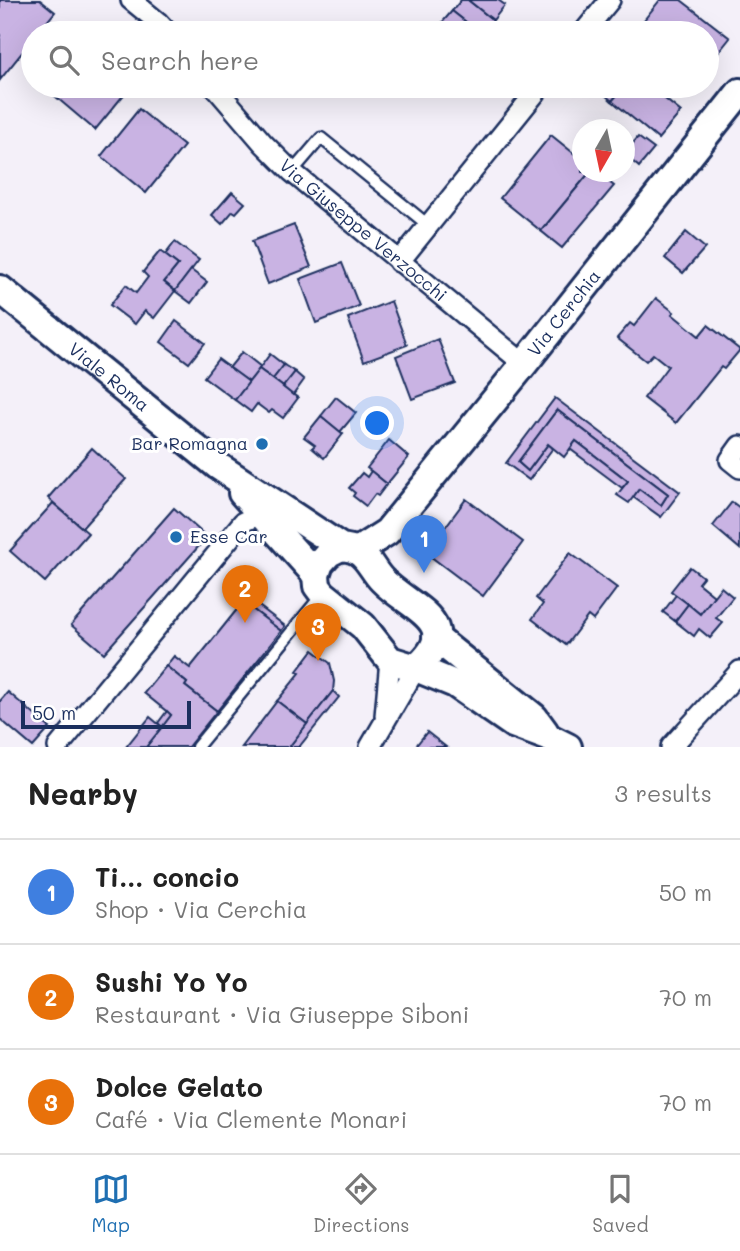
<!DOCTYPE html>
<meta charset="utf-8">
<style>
body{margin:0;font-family:Mali,sans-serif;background:#f2f2f2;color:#222}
.compass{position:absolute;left:572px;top:119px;width:63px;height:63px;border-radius:50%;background:#fff;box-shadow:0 7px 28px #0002;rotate:189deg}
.scale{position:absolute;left:21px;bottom:18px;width:170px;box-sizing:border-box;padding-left:7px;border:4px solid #1b2f5e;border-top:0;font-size:19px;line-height:24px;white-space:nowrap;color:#1b2f5e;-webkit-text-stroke:5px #fff;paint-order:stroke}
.you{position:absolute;left:378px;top:424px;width:24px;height:24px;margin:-18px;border:5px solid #fff;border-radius:50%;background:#1a73e8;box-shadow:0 0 0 10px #1a73e833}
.badge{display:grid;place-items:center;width:46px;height:46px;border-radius:50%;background:#1f6fb2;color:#fff;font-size:23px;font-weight:700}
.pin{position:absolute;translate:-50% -58px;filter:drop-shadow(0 2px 4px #0008)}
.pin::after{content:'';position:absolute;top:37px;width:24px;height:21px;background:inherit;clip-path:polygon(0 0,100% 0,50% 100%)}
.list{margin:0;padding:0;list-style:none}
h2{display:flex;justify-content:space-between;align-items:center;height:91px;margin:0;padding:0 28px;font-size:30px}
h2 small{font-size:23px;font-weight:400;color:#767676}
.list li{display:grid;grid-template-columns:46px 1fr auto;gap:21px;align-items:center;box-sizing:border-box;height:105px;padding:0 28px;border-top:2px solid #e0e0e0}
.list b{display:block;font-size:26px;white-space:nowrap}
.list p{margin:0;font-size:23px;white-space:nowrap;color:#767676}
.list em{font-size:23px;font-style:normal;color:#767676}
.icon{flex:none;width:38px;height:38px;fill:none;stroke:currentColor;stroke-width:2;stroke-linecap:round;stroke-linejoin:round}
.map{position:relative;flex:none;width:740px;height:747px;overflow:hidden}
.search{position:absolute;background:#fff;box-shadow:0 7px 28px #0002;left:21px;right:21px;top:21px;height:77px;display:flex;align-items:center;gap:18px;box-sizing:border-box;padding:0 24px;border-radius:38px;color:#767676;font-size:26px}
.sheet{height:406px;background:#fff}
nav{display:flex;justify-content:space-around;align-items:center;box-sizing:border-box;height:98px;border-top:2px solid #e0e0e0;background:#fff;font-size:19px;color:#767676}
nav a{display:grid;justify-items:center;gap:4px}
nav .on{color:#1f6fb2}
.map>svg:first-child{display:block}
</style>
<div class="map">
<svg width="740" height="747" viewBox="0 0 740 747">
<rect width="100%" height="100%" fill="#f4f0f9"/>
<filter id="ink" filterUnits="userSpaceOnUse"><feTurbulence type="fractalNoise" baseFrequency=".0143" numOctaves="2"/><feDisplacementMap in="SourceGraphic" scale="14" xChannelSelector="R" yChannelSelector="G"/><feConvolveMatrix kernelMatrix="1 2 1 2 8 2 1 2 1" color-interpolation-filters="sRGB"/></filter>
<g filter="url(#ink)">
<g fill="#c9b3e3" stroke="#1b2f5e" stroke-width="2">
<path d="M0 0H40L55 12 38 33H33V39L0 80Z"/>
<path d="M461 0H468L493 20 483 33H480L452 11Z"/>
<path d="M468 0H498L505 5 493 20Z"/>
<path d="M660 0H681L730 38 707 67V33H660L644 20Z"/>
<path d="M452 11 480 33H450L440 25Z"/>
<path d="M55 86H131L95 130 50 92Z"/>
<path d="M611 86H625L612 101 604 94Z"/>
<path d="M625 86H649L681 112 658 139 612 101Z"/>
<path d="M139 109 184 146 146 193 101 156Z"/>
<path d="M551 135 582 160V172H590L541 231 500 198Z"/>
<path d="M638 137 654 149 639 167 624 154Z"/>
<path d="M590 172H596L614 186 562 248 541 231Z"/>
<path d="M232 192 245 203 236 213 233 211 222 224 212 215Z"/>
<path d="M294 225 311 267 268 284 252 241Z"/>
<path d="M686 232 705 248 683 273 665 258Z"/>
<path d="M175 242 199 260 175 291 164 282 178 265 165 255Z"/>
<path d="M160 251 178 265 164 282 175 291 154 318 145 311 135 324 110 305 126 285 136 293 148 277 143 272Z"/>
<path d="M342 263 359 306 316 323 300 279Z"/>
<path d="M191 270 207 282 191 303 175 291Z"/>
<path d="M656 298 674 312 672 314 699 336 708 325 740 350 724 369 721 367 676 423 644 398 668 366 653 354 646 361 617 338 630 323 634 326Z"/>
<path d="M391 301 407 345 364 361 348 318Z"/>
<path d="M176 321 205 343 189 363 161 342Z"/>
<path d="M438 339 455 383 412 399 396 356Z"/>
<path d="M242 352 261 367 249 382 229 368Z"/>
<path d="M270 354 284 365 273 379 259 369Z"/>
<path d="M218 359 249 382 235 400 204 377Z"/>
<path d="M284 365 295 372 283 387 273 379Z"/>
<path d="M259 369 298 398 283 418 272 410 269 413 257 404 251 412 235 400Z"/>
<path d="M295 372 304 380 293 395 283 387Z"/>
<path d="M336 397 356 413 340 432 321 416Z"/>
<path d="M555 398 680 492 661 517 633 497 639 489 661 505 668 494 557 410 518 462 528 471 548 444 553 448 529 480 506 463Z"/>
<path d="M557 410 668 494 661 505 639 489 629 503 617 495 628 481 576 441 564 457 548 444 528 471 518 462Z"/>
<path d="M321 416 343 434 324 458 312 448 315 445 304 437Z"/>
<path d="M389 440 409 457 387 484 367 468Z"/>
<path d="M576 441 628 481 622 488 570 449Z"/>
<path d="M92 448 126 479 82 528 48 498Z"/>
<path d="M371 471 387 484 378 496 375 494 366 506 353 496 355 493 349 488 362 473 367 477Z"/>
<path d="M466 499 523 542 483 596 426 553Z"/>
<path d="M732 502 740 508V549L713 526Z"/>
<path d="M53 503 88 533 45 582 10 551Z"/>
<path d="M174 508 207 537 104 653 71 625Z"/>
<path d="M570 553 617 588 593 620 588 616 566 645 532 619 543 604 536 598Z"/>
<path d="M690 567 703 577 698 583 714 596 700 614 671 591Z"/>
<path d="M721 587 733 597 716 618 723 623 710 638 699 629 694 636 675 621 688 604 700 614Z"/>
<path d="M676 595 688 604 675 621 663 612Z"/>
<path d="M247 597 285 626 281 631 243 602Z"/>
<path d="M243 602 281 631 217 711 185 686 187 683 166 666 174 656 190 668Z"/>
<path d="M313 650 330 663 334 681 333 691 307 724 277 701 300 673 297 671Z"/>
<path d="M166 666 187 683 185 686 217 711 188 747H146L171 715 144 693Z"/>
<path d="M333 691 339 697 299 747H289Z"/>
<path d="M8 692 50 728 33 747 0 719V701Z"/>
<path d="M277 701 307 724 289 747H242Z"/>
<path d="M167 711 171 715 162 727 158 723Z"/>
<path d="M150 717 162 727 146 747H126Z"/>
<path d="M427 732 446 747H415Z"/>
</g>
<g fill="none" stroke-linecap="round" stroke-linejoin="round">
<g stroke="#1b2f5e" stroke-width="15">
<g id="lane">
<path d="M292 172 321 138 428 225"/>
<path d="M197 747 321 596"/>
</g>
</g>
<g stroke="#1b2f5e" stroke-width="24">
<g id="street">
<path d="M131 0 158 22 168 33"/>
<path d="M583 33 610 0"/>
<path id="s1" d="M214 86 263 143 292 172 524 364"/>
<path d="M399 262 541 86"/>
<path d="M740 446 730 460 740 468"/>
<path d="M385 716 390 660"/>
<path d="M58 747 243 522 260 514"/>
<path d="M370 747 416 668"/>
<path d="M671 747 740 671"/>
</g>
</g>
<g stroke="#1b2f5e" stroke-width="32">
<g id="secondary">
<path id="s2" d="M0 289 218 466 341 547C345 548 352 548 357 551 368 557 373 571 382 580 410 609 467 623 416 668"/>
<path d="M242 493 316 575"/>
<path d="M341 547 329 553 320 563 316 575 317 586 323 594 363 626 390 660 416 668 455 684 513 724 548 737 568 747"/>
<path id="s3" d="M357 551 387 532 524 364 740 92"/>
<path d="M436 638 534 717 545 732"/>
</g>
</g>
<use href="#lane" stroke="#fff" stroke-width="10"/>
<use href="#street" stroke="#fff" stroke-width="19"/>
<use href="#secondary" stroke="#fff" stroke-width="26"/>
</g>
</g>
<g fill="#1f6fb2" stroke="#fff" stroke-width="2.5">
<circle cx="262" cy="444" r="7"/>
<circle cx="176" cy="537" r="7"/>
</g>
<g text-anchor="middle" stroke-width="6" stroke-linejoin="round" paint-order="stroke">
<g font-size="18" fill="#1b2f5e" stroke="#fff">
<text dy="6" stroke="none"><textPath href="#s1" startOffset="208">Via Giuseppe Verzocchi</textPath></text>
<text dy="6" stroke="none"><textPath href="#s3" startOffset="317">Via Cerchia</textPath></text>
<text dy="6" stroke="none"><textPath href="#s2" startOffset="140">Viale Roma</textPath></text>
</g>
<g font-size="18" fill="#1b2f5e" stroke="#fff" text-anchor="end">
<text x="248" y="450">Bar Romagna</text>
<text x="190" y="543" text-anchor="start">Esse Car</text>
</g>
</g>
</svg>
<svg class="compass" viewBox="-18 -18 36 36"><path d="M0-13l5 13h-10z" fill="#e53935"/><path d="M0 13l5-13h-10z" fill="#767676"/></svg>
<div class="scale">50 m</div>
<div class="you"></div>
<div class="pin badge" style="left:424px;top:573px;background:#3f7fe0">1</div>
<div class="pin badge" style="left:245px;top:623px;background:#e8710a">2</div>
<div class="pin badge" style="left:318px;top:661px;background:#e8710a">3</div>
<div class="search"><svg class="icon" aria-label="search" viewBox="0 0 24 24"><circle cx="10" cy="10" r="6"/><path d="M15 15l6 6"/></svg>Search here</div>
</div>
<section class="sheet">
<h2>Nearby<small>3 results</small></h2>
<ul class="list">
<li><span class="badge" style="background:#3f7fe0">1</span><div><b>Ti... concio</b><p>Shop · Via Cerchia</p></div><em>50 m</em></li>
<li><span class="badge" style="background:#e8710a">2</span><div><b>Sushi Yo Yo</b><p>Restaurant · Via Giuseppe Siboni</p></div><em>70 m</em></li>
<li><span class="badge" style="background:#e8710a">3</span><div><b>Dolce Gelato</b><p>Café · Via Clemente Monari</p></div><em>70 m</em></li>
</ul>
</section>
<nav>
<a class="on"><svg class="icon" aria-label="map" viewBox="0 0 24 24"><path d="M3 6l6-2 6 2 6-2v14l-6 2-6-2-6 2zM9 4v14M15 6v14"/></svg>Map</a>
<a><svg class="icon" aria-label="directions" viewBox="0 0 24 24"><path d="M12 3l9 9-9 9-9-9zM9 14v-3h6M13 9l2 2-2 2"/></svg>Directions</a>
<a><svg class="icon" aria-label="saved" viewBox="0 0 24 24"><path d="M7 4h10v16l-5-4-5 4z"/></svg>Saved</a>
</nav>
